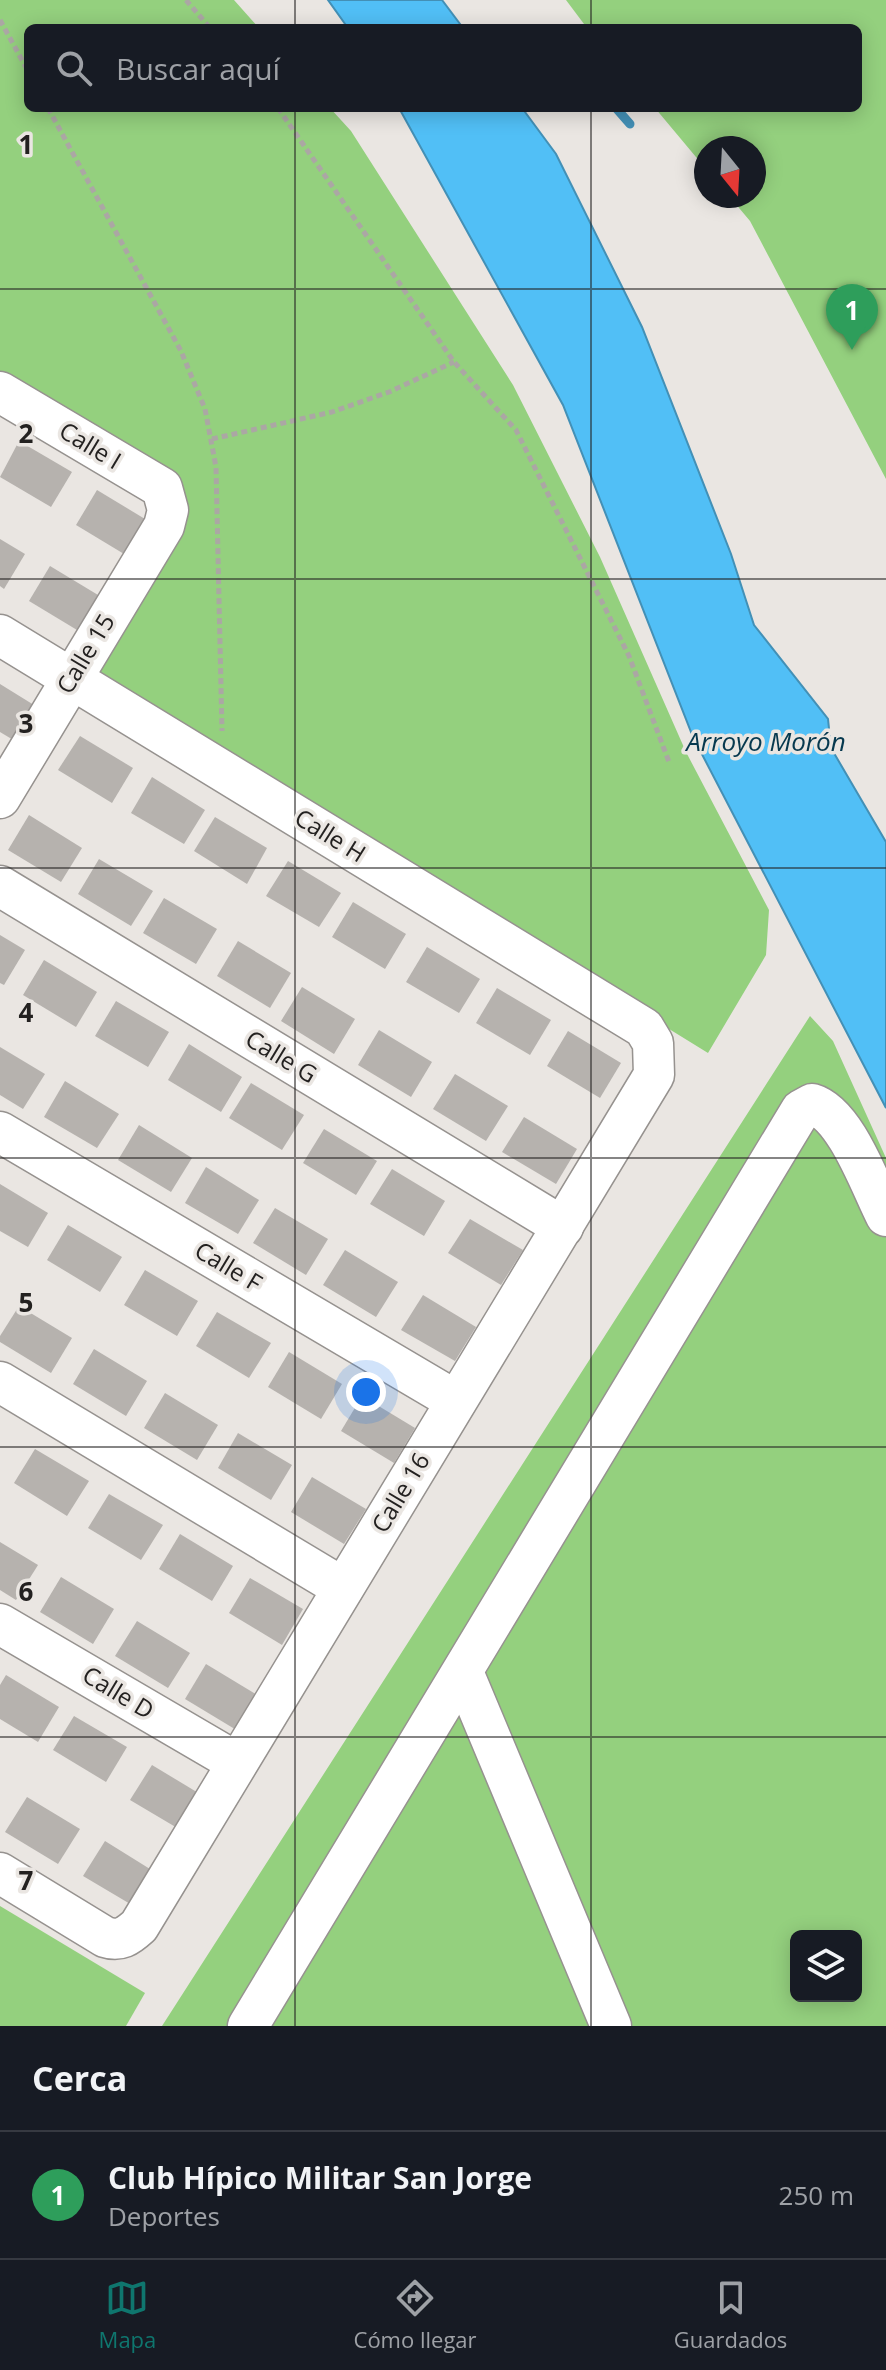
<!DOCTYPE html>
<html lang="es">
<meta charset="utf-8">
<style>
body{margin:0;font-family:"Open Sans",sans-serif;background:#242831;color:#f1f3f6}
.controls{position:absolute;right:24px;bottom:24px;display:grid;overflow:hidden;border-radius:12px;box-shadow:0 4px 20px #0003}
.controls button{width:72px;height:72px;display:grid;place-items:center;padding:0;border:0;border-bottom:2px solid #363941;background:#171b24;color:#f1f3f6;font:40px sans-serif}
.compass{position:absolute;left:694px;top:136px;width:72px;height:72px;border-radius:50%;background:#171b24;box-shadow:0 4px 20px #0003;rotate:162deg}
.you{position:absolute;left:366px;top:1392px;width:28px;height:28px;margin:-20px;border:6px solid #fff;border-radius:50%;background:#1a73e8;box-shadow:0 0 0 12px #1a73e833}
.badge{display:grid;place-items:center;width:52px;height:52px;border-radius:50%;background:#0f766e;color:#fff;font-size:26px;font-weight:700}
.pin{position:absolute;translate:-50% -66px;filter:drop-shadow(0 2px 4px #0008)}
.pin::after{content:'';position:absolute;top:42px;width:28px;height:24px;background:inherit;clip-path:polygon(0 0,100% 0,50% 100%)}
.list{margin:0;padding:0;list-style:none}
h2{display:flex;justify-content:space-between;align-items:center;height:104px;margin:0;padding:0 32px;font-size:34px}
h2 small{font-size:26px;font-weight:400;color:#9ea1a6}
.list li{display:grid;grid-template-columns:52px 1fr auto;gap:24px;align-items:center;box-sizing:border-box;height:128px;padding:0 32px;border-top:2px solid #363941}
.list b{display:block;font-size:30px;white-space:nowrap}
.list p{margin:0;font-size:26px;white-space:nowrap;color:#9ea1a6}
.list em{font-size:26px;font-style:normal;color:#9ea1a6}
.icon{flex:none;width:44px;height:44px;fill:none;stroke:currentColor;stroke-width:2;stroke-linecap:round;stroke-linejoin:round}
.map{position:relative;flex:none;width:886px;height:2026px;overflow:hidden}
.search{position:absolute;background:#171b24;box-shadow:0 4px 20px #0003;left:24px;right:24px;top:24px;height:88px;display:flex;align-items:center;gap:20px;box-sizing:border-box;padding:0 28px;border-radius:12px;color:#9ea1a6;font-size:30px}
.sheet{height:232px;background:#171b24}
nav{display:flex;justify-content:space-around;align-items:center;box-sizing:border-box;height:112px;border-top:2px solid #363941;background:#171b24;font-size:22px;color:#9ea1a6}
nav a{display:grid;justify-items:center;gap:4px}
nav .on{color:#0f766e}
.map>svg:first-child{display:block}
</style>
<div class="map">
<svg width="886" height="2026" viewBox="0 0 886 2026">
<rect width="100%" height="100%" fill="#eae6e2"/>
<g fill="#94d07e" fill-rule="evenodd">
<path d="M0 0H234L259 28H28V108H330L351 131 513 385 600 557 686 752 769 910 766 955 708 1053 89 671 181 516 0 379Z"/>
<path d="M566 0H886V479L750 221 729 196H754V148H706V169L655 108H858V28H587Z"/>
<path d="M810 1016 833 1041 886 1158V2026H162ZM796 1936H856V1996H796Z"/>
<path d="M0 1906 145 1993 126 2026H0Z"/>
</g>
<g fill="#51bff6" stroke="#4390b6" stroke-width="2">
<path d="M328 0H442L463 28H348Z"/>
<path d="M399 108H522L556 154 642 327 731 554 754 625 828 719 831 748 886 842V1108L693 737 563 405Z"/>
</g>
<g fill="none" stroke-linecap="round" stroke-linejoin="round">
<path stroke="#4390b6" stroke-width="9" d="M616 108 630 124"/>
</g>
<g fill="#b6b2ae">
<path d="M19 441 72 472 51 507 0 477Z"/>
<path d="M97 490 150 522 129 557 76 525Z"/>
<path d="M0 539 25 554 4 589 0 586Z"/>
<path d="M50 566 103 598 82 633 29 601Z"/>
<path d="M0 684 42 710 20 744 0 732Z"/>
<path d="M80 736 133 768 112 803 58 770Z"/>
<path d="M152 777 205 810 184 844 131 813Z"/>
<path d="M29 815 82 848 61 882 8 850Z"/>
<path d="M215 817 267 848 247 884 194 851Z"/>
<path d="M99 859 153 891 131 926 78 894Z"/>
<path d="M288 861 341 893 319 927 266 896Z"/>
<path d="M164 898 217 929 196 964 143 933Z"/>
<path d="M353 902 406 934 385 969 332 937Z"/>
<path d="M0 935 25 950 4 985 0 983Z"/>
<path d="M238 941 291 973 270 1008 217 976Z"/>
<path d="M427 947 480 979 459 1013 406 982Z"/>
<path d="M44 960 97 992 76 1027 23 995Z"/>
<path d="M302 987 355 1019 334 1054 281 1021Z"/>
<path d="M497 988 551 1020 530 1055 476 1023Z"/>
<path d="M116 1001 169 1032 148 1067 95 1036Z"/>
<path d="M379 1030 432 1062 411 1097 358 1065Z"/>
<path d="M568 1031 621 1063 600 1098 547 1066Z"/>
<path d="M189 1044 242 1077 221 1112 168 1080Z"/>
<path d="M0 1047 45 1074 23 1109 0 1095Z"/>
<path d="M455 1074 508 1106 486 1141 433 1109Z"/>
<path d="M65 1081 119 1114 97 1148 44 1117Z"/>
<path d="M251 1083 304 1115 282 1150 229 1118Z"/>
<path d="M524 1117 577 1149 556 1184 502 1152Z"/>
<path d="M139 1125 192 1158 171 1192 118 1160Z"/>
<path d="M324 1129 377 1161 356 1195 303 1163Z"/>
<path d="M206 1167 259 1200 238 1234 185 1203Z"/>
<path d="M392 1169 445 1201 424 1236 370 1204Z"/>
<path d="M0 1184 48 1213 28 1247 0 1231Z"/>
<path d="M275 1208 328 1239 306 1275 253 1243Z"/>
<path d="M470 1219 523 1250 501 1285 448 1253Z"/>
<path d="M68 1225 122 1257 100 1292 47 1260Z"/>
<path d="M345 1250 398 1282 376 1317 323 1285Z"/>
<path d="M145 1270 198 1301 177 1336 124 1305Z"/>
<path d="M423 1295 476 1327 455 1361 401 1330Z"/>
<path d="M19 1306 72 1338 51 1373 0 1342V1336Z"/>
<path d="M217 1312 271 1343 249 1378 196 1346Z"/>
<path d="M94 1349 147 1381 126 1416 73 1384Z"/>
<path d="M289 1352 342 1384 321 1419 268 1387Z"/>
<path d="M165 1393 218 1425 197 1460 144 1428Z"/>
<path d="M362 1396 415 1428 394 1463 341 1431Z"/>
<path d="M238 1433 292 1465 271 1500 218 1468Z"/>
<path d="M35 1449 89 1481 67 1516 14 1483Z"/>
<path d="M312 1477 366 1509 344 1544 291 1512Z"/>
<path d="M109 1494 163 1525 141 1560 88 1528Z"/>
<path d="M180 1534 233 1566 212 1601 159 1569Z"/>
<path d="M0 1542 38 1565 16 1600 0 1590Z"/>
<path d="M61 1577 114 1609 93 1644 40 1612Z"/>
<path d="M250 1578 303 1609 282 1645 229 1613Z"/>
<path d="M137 1621 190 1653 168 1688 115 1656Z"/>
<path d="M206 1664 259 1696 238 1731 185 1699Z"/>
<path d="M6 1675 59 1707 38 1742 0 1719V1685Z"/>
<path d="M74 1716 127 1747 106 1782 53 1750Z"/>
<path d="M152 1765 205 1797 184 1832 130 1800Z"/>
<path d="M27 1797 80 1829 58 1864 5 1832Z"/>
<path d="M105 1841 158 1874 137 1908 83 1876Z"/>
</g>
<g fill="none" stroke-linecap="round" stroke-linejoin="round">
<g stroke="#96928f" stroke-width="43">
<g id="minor">
<path d="M0 392 162 488 168 510 164 526 0 798"/>
<path d="M0 635 644 1028 653 1043 654 1075 139 1926C128 1936 120 1942 105 1937L0 1873"/>
<path d="M0 886 563 1227"/>
<path d="M0 1132 456 1401"/>
<path d="M0 1382 343 1588"/>
<path d="M0 1624 236 1762"/>
<path d="M463 1672 611 2026"/>
<path d="M248 2026 801 1110 812 1104C846 1114 870 1185 886 1216"/>
</g>
</g>
<g stroke="#aba7a4" stroke-width="5" stroke-dasharray="6 4" stroke-linecap="butt">
<path d="M186 0 210 28"/>
<path d="M0 20 28 71"/>
<path d="M48 108 181 351 205 409 216 467 222 731"/>
<path d="M278 108 454 362 516 430 629 656 669 762"/>
<path d="M212 439 332 412 389 392 454 362"/>
</g>
<use href="#minor" stroke="#fff" stroke-width="40"/>
</g>
<path fill="none" stroke="#232120" stroke-width="2" stroke-opacity="0.55" d="M295 0V28M591 0V28M295 108V2026M591 108V2026M0 289H886M0 579H886M0 868H886M0 1158H886M0 1447H886M0 1737H886"/>
<g text-anchor="middle" stroke-width="7" stroke-linejoin="round" paint-order="stroke">
<g font-size="24" fill="#232120" stroke="#eae6e2">
<text transform="translate(90 446) rotate(31)" y="8">Calle I</text>
<text transform="translate(86 654) rotate(-59)" y="8">Calle 15</text>
<text transform="translate(330 836) rotate(32)" y="8">Calle H</text>
<text transform="translate(281 1057) rotate(31)" y="8">Calle G</text>
<text transform="translate(228 1267) rotate(31)" y="8">Calle F</text>
<text transform="translate(401 1493) rotate(-59)" y="8">Calle 16</text>
<text transform="translate(118 1693) rotate(31)" y="8">Calle D</text>
</g>
<g font-size="26" font-style="italic" fill="#07394f" stroke="#eae6e2">
<text x="766" y="751">Arroyo Morón</text>
</g>
</g>
<g font-size="26" text-anchor="middle" font-weight="bold" fill="#232120" stroke="#eae6e2" stroke-width="7" stroke-linejoin="round" paint-order="stroke">
<text x="26" y="154">1</text>
<text x="26" y="443">2</text>
<text x="26" y="733">3</text>
<text x="26" y="1022">4</text>
<text x="26" y="1312">5</text>
<text x="26" y="1601">6</text>
<text x="26" y="1890">7</text>
</g>
</svg>
<div class="controls">
<button><svg class="icon" aria-label="layers" viewBox="0 0 24 24"><path d="M12 4l9 5-9 5-9-5zM3 14l9 5 9-5"/></svg></button>
</div>
<svg class="compass" viewBox="-18 -18 36 36"><path d="M0-13l5 13h-10z" fill="#e53935"/><path d="M0 13l5-13h-10z" fill="#9ea1a6"/></svg>
<div class="you"></div>
<div class="pin badge" style="left:852px;top:350px;background:#2e9e5b">1</div>
<div class="search"><svg class="icon" aria-label="search" viewBox="0 0 24 24"><circle cx="10" cy="10" r="6"/><path d="M15 15l6 6"/></svg>Buscar aquí</div>
</div>
<section class="sheet">
<h2>Cerca<small></small></h2>
<ul class="list">
<li><span class="badge" style="background:#2e9e5b">1</span><div><b>Club Hípico Militar San Jorge</b><p>Deportes</p></div><em>250 m</em></li>
</ul>
</section>
<nav>
<a class="on"><svg class="icon" aria-label="map" viewBox="0 0 24 24"><path d="M3 6l6-2 6 2 6-2v14l-6 2-6-2-6 2zM9 4v14M15 6v14"/></svg>Mapa</a>
<a><svg class="icon" aria-label="directions" viewBox="0 0 24 24"><path d="M12 3l9 9-9 9-9-9zM9 14v-3h6M13 9l2 2-2 2"/></svg>Cómo llegar</a>
<a><svg class="icon" aria-label="saved" viewBox="0 0 24 24"><path d="M7 4h10v16l-5-4-5 4z"/></svg>Guardados</a>
</nav>
